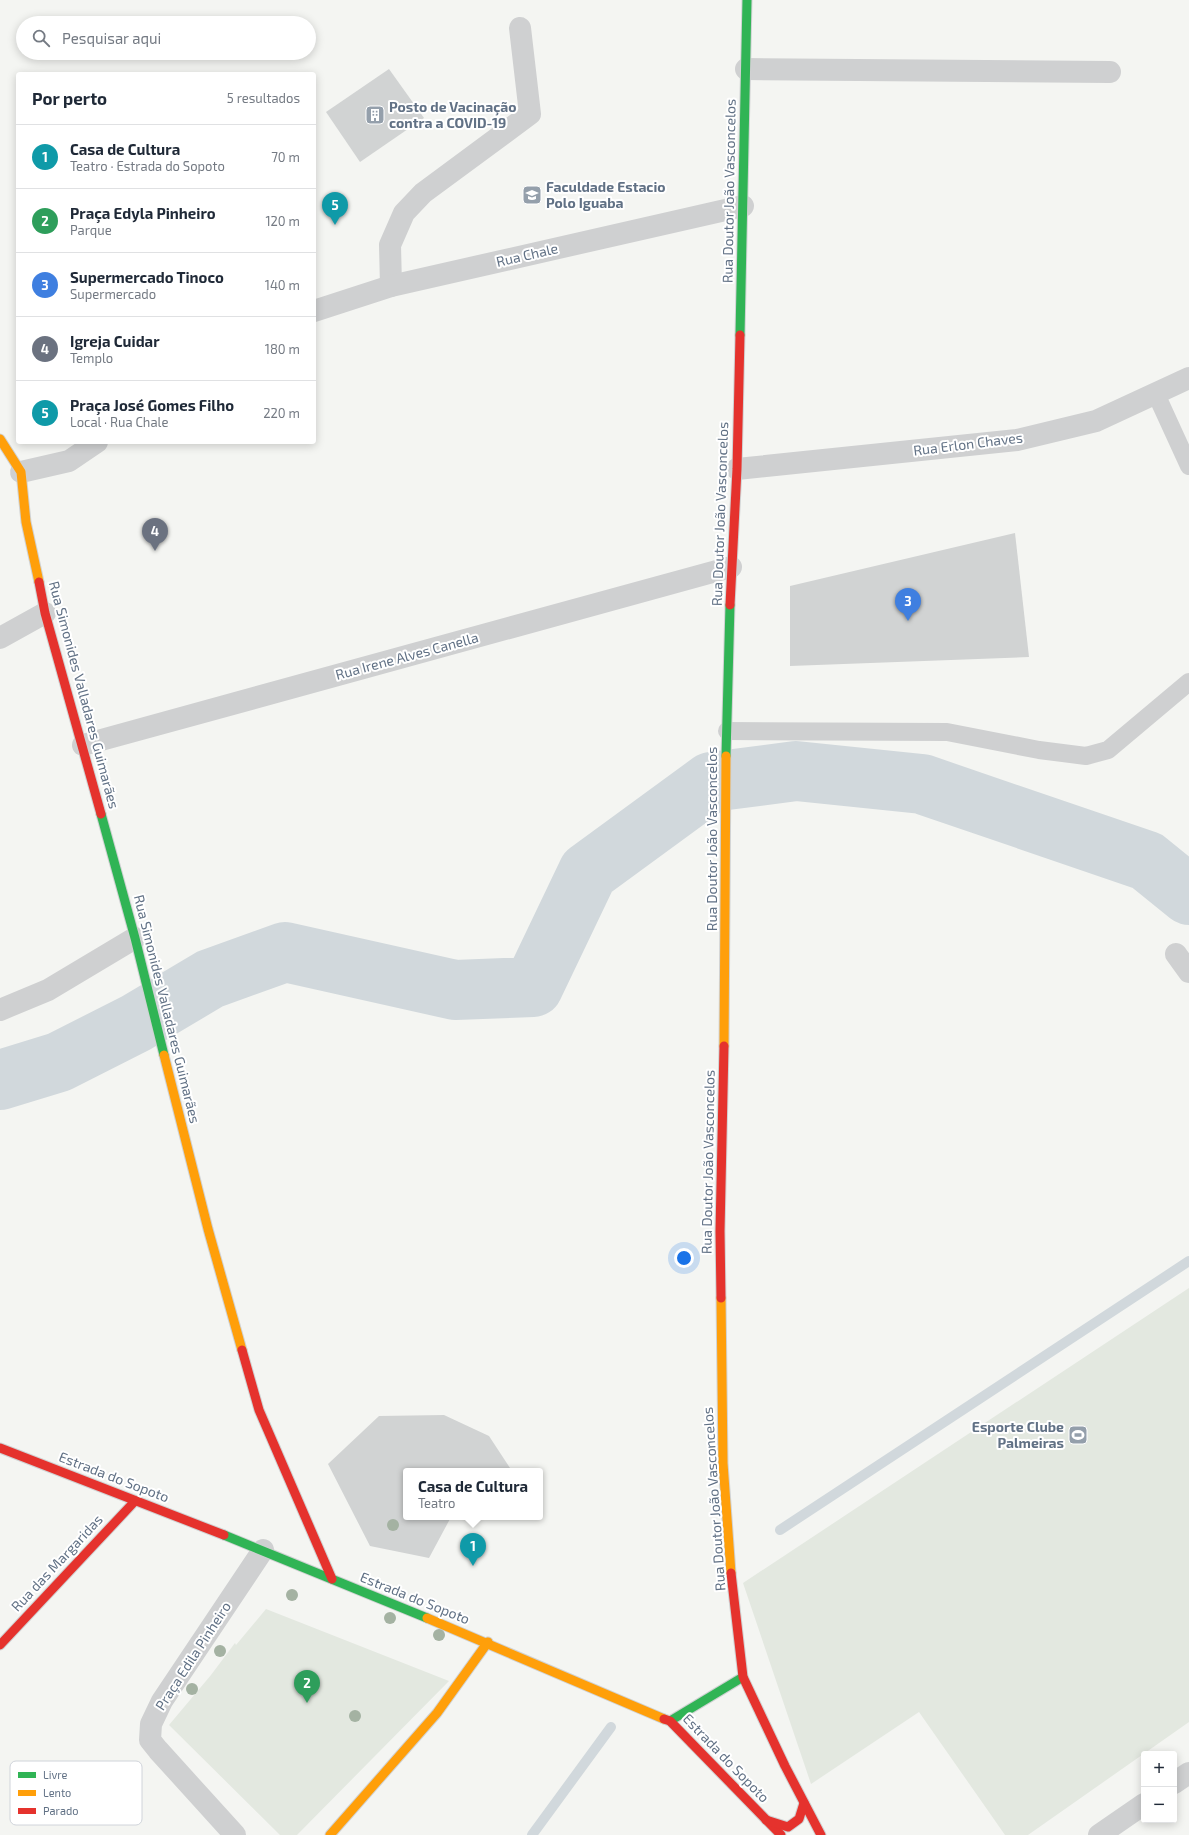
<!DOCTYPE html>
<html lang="pt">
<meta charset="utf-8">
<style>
body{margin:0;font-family:"Exo 2",sans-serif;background:#f2f2f3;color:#1f2937}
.controls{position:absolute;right:12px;bottom:12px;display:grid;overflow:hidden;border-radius:4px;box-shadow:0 2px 10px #0003}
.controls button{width:36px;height:36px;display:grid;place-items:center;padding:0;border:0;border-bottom:1px solid #e0e1e3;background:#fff;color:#1f2937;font:20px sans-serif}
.you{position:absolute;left:684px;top:1258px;width:14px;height:14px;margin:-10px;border:3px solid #fff;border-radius:50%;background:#1a73e8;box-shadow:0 0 0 6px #1a73e833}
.badge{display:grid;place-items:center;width:26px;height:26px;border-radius:50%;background:#545e6b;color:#fff;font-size:13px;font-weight:700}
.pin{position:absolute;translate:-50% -33px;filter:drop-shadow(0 1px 2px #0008)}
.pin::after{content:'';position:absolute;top:21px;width:14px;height:12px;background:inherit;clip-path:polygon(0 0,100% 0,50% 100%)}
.popup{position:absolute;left:403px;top:1468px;width:140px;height:52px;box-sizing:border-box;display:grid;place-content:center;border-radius:4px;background:#fff;filter:drop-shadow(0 1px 3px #0005);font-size:13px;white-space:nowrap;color:#747a83}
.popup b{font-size:15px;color:#1f2937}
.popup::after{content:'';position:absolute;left:50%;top:100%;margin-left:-8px;border:8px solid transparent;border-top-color:#fff}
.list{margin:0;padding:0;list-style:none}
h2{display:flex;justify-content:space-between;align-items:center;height:52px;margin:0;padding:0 16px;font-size:17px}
h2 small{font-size:13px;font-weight:400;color:#747a83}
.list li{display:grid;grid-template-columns:26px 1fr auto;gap:12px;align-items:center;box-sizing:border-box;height:64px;padding:0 16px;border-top:1px solid #e0e1e3}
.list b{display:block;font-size:15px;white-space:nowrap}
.list p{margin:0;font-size:13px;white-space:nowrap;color:#747a83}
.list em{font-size:13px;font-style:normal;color:#747a83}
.icon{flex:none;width:22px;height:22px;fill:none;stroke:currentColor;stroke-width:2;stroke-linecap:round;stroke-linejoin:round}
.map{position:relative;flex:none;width:1189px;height:1835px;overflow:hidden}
.search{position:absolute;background:#fff;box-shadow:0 2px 10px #0003;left:16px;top:16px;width:300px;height:44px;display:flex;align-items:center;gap:10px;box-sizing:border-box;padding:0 14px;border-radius:22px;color:#747a83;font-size:15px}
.panel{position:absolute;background:#fff;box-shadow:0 2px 10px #0003;left:16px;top:72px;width:300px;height:372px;border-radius:4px}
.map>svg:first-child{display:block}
</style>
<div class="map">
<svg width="1189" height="1835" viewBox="0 0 1189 1835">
<rect width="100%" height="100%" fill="#f4f5f2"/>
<g fill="#e3e8e0">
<path d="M1189 1288V1722L1028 1835H1005L919 1712 811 1784 743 1583Z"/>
<path d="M266 1609 449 1681 297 1835H280L169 1725 211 1675 235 1643 236 1645Z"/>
</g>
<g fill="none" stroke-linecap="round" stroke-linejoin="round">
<g stroke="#d1d8dc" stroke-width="10">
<path d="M780 1530 1189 1261"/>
<path d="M532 1835 611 1727"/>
</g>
<path stroke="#d1d8dc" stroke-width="60" d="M0 1080 59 1062 136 1023 210 979 285 952 455 990 533 987 588 872 711 782 796 771 922 784 1147 861 1189 895"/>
</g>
<g fill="#d1d3d3">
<path d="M389 69 424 118 360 162 326 112Z"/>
<path d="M1015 533 1029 657 790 666V586Z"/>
<path d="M444 1415 489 1436 512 1471H406V1517H451L429 1558 370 1546 328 1464 379 1416Z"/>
</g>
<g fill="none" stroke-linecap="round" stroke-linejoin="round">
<g stroke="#d0d2d3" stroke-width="11">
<g id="fast">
<path d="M740 335 747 0"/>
<path d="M726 756 730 605"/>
<path d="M101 814 135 938 164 1055"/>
<path d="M224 1535 427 1618"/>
<path d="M670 1721 743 1677"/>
</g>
</g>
<g stroke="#d0d2d3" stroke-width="11">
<g id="slow">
<path d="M0 439 21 472 26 522 39 582"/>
<path d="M724 1046 726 756"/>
<path d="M164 1055 208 1229 242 1350"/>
<path d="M721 1298 723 1463 731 1573"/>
<path d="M427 1618 664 1719"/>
<path d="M330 1835 437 1713 488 1642"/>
</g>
</g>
<g stroke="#d0d2d3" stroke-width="11">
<g id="jam">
<path d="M39 582 45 613 101 814"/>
<path d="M730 605 737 469 740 335"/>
<path d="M721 1298 720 1231 724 1046"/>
<path d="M242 1350 259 1410 332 1579"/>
<path d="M0 1448 224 1535"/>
<path d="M731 1573 743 1677 785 1766 821 1835"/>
<path d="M0 1645 135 1501"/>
<path d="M664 1719 670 1721 781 1835"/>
<path d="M766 1820 788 1827 799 1819 804 1803"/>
</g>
</g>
<g stroke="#cfd0d1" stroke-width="18">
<path d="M1156 394 1189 466"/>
<path d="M727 731 947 732 1039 750 1086 756 1108 750 1189 682"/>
</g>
<g stroke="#cfd0d1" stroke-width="22">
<path d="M746 69 1110 72"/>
<path d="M391 286 390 245 404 213 423 193 530 114 520 28"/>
<path d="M314 311 391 286 743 206"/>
<path d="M737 469 1017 440 1096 421 1189 378"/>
<path d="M21 472 69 461 97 442"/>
<path d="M0 638 45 613"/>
<path d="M83 745 731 567"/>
<path d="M1176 954 1189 972"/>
<path d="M0 1010 48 990 135 938"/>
<path d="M1174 1783 1189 1773"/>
<path d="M235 1835 158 1750 150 1740 151 1724 162 1701 263 1550"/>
<path d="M1099 1835 1144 1804"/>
</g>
<use href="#fast" stroke="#30b455" stroke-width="9"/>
<use href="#slow" stroke="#ff9f0a" stroke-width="9"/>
<use href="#jam" stroke="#e5322d" stroke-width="9"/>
</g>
<g fill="#a4b2a2">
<circle cx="393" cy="1525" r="6"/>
<circle cx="292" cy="1595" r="6"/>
<circle cx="390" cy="1618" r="6"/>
<circle cx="439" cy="1635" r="6"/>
<circle cx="220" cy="1651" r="6"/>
<circle cx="192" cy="1689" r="6"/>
<circle cx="355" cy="1716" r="6"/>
</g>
<defs>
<g id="building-square" transform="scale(1)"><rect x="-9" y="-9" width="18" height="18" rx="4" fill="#949fab" stroke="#fff"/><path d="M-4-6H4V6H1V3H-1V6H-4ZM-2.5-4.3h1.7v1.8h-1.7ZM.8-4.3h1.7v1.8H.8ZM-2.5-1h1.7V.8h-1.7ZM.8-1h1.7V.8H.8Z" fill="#fff"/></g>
<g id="university-square" transform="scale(1)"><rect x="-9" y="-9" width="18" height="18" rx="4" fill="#949fab" stroke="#fff"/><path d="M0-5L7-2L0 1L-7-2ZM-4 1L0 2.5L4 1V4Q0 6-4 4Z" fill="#fff"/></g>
<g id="stadium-square" transform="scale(1)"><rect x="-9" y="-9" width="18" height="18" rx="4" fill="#949fab" stroke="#fff"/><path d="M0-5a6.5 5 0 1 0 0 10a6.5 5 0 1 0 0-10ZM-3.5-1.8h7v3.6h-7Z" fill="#fff"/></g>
</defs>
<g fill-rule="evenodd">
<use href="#building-square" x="375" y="115"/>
<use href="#university-square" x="532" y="195"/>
<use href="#stadium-square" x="1078" y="1435"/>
</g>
<g text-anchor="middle" stroke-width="4" stroke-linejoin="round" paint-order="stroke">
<g font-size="14" font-weight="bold" fill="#617185" stroke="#fff" text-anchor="start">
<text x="389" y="112">Posto de Vacinação<tspan x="389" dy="16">contra a COVID-19</tspan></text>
<text x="546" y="192">Faculdade Estacio<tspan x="546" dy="16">Polo Iguaba</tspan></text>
<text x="1064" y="1432" text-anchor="end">Esporte Clube<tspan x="1064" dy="16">Palmeiras</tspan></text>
</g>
<g font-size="14" fill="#617185" stroke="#fff">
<text transform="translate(729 191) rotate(-89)" y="5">Rua Doutor João Vasconcelos</text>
<text transform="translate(527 255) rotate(-13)" y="5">Rua Chale</text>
<text transform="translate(968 444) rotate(-7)" y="5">Rua Erlon Chaves</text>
<text transform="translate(720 514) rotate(-88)" y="5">Rua Doutor João Vasconcelos</text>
<text transform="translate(407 656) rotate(-15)" y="5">Rua Irene Alves Canella</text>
<text transform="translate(84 695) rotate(75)" y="5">Rua Simonides Valladares Guimarães</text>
<text transform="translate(712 839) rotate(-90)" y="5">Rua Doutor João Vasconcelos</text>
<text transform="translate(167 1009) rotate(76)" y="5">Rua Simonides Valladares Guimarães</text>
<text transform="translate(708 1162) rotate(-89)" y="5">Rua Doutor João Vasconcelos</text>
<text transform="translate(114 1477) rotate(21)" y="5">Estrada do Sopoto</text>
<text transform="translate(714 1499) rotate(-94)" y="5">Rua Doutor João Vasconcelos</text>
<text transform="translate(57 1563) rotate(-47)" y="5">Rua das Margaridas</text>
<text transform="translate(415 1598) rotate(22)" y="5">Estrada do Sopoto</text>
<text transform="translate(193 1656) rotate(-57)" y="5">Praça Edila Pinheiro</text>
<text transform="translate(726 1758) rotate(46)" y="5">Estrada do Sopoto</text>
</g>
</g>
<rect x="10" y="1761" width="132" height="64" rx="6" fill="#fff" stroke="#d0d4da" stroke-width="1"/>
<rect x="18" y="1772" width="18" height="6" fill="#30b455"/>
<rect x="18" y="1790" width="18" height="6" fill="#ff9f0a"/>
<rect x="18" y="1808" width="18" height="6" fill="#e5322d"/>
<g font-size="11" fill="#617185">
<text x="43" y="1779">Livre</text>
<text x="43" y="1797">Lento</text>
<text x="43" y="1815">Parado</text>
</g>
</svg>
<div class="controls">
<button>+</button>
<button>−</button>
</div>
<div class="you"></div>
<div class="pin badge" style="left:473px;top:1566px;background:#0f9aa8">1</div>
<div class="popup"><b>Casa de Cultura</b>Teatro</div>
<div class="pin badge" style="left:307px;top:1703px;background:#2e9e5b">2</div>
<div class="pin badge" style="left:908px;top:621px;background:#3f7fe0">3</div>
<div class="pin badge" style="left:155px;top:551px;background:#6b7280">4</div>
<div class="pin badge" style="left:335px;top:225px;background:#0f9aa8">5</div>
<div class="search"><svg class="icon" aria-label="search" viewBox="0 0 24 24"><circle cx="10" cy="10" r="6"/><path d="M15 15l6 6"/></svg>Pesquisar aqui</div>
<section class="panel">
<h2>Por perto<small>5 resultados</small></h2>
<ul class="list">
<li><span class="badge" style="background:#0f9aa8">1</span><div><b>Casa de Cultura</b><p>Teatro · Estrada do Sopoto</p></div><em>70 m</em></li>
<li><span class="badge" style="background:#2e9e5b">2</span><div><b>Praça Edyla Pinheiro</b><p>Parque</p></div><em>120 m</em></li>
<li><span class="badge" style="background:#3f7fe0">3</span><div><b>Supermercado Tinoco</b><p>Supermercado</p></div><em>140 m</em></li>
<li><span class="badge" style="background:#6b7280">4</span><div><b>Igreja Cuidar</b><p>Templo</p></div><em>180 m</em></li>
<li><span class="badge" style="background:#0f9aa8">5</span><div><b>Praça José Gomes Filho</b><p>Local · Rua Chale</p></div><em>220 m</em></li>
</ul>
</section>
</div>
